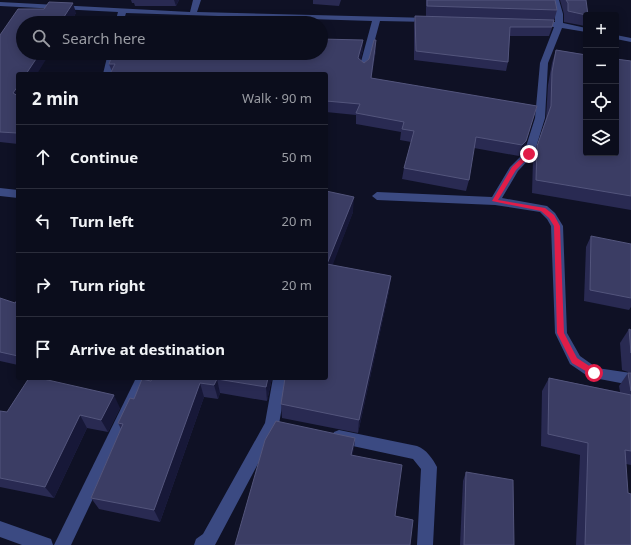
<!DOCTYPE html>
<meta charset="utf-8">
<style>
body{margin:0;font-family:"Noto Sans",sans-serif;background:#141625;color:#f1f3f6}
.controls{position:absolute;right:12px;top:12px;display:grid;overflow:hidden;border-radius:4px;box-shadow:0 2px 10px #0003}
.controls button{width:36px;height:36px;display:grid;place-items:center;padding:0;border:0;border-bottom:1px solid #2b2d3b;background:#0b0d1c;color:#f1f3f6;font:20px sans-serif}
.stop{position:absolute;width:12px;height:12px;margin:-9px;border:3px solid #e11d48;border-radius:50%;background:#fff}
.stop.end{background:#e11d48;border-color:#fff;box-shadow:0 1px 4px #0008}
.list{margin:0;padding:0;list-style:none}
h2{display:flex;justify-content:space-between;align-items:center;height:52px;margin:0;padding:0 16px;font-size:17px}
h2 small{font-size:13px;font-weight:400;color:#9a9ca3}
.list li{display:grid;grid-template-columns:26px 1fr auto;gap:12px;align-items:center;box-sizing:border-box;height:64px;padding:0 16px;border-top:1px solid #2b2d3b}
.list b{display:block;font-size:15px;white-space:nowrap}
.list em{font-size:13px;font-style:normal;color:#9a9ca3}
.icon{flex:none;width:22px;height:22px;fill:none;stroke:currentColor;stroke-width:2;stroke-linecap:round;stroke-linejoin:round}
.map{position:relative;flex:none;width:631px;height:545px;overflow:hidden}
.search{position:absolute;background:#0b0d1c;box-shadow:0 2px 10px #0003;left:16px;top:16px;width:312px;height:44px;display:flex;align-items:center;gap:10px;box-sizing:border-box;padding:0 14px;border-radius:22px;color:#9a9ca3;font-size:15px}
.panel{position:absolute;background:#0b0d1c;box-shadow:0 2px 10px #0003;left:16px;top:72px;width:312px;height:308px;border-radius:4px}
.map>svg:first-child{display:block}
</style>
<div class="map">
<svg width="631" height="545" viewBox="0 0 631 545">
<rect width="100%" height="100%" fill="#0f1125"/>
<g fill="none" stroke-linecap="round" stroke-linejoin="round">
<g fill="#3b4a82" fill-rule="evenodd">
<path d="M193 0H201L197 12 430 18 434 20 430 22 380 21 367 69 363 72 359 69 372 21 126 13 123 23H115L118 12 0 6V2L190 12Z"/>
<path d="M551 0H559L563 14V23L586 28V32L562 28 548 63 545 118 534 154 518 171 502 198 547 206 555 213 563 226 567 333 580 356 597 368 631 373V385L589 377 570 364 555 333 551 226 547 219 540 212 495 205 377 200 372 196 377 192 492 197 510 167 524 153 535 118 540 63 554 27 537 26 533 24 537 22H555V14Z"/>
<path d="M616 35 631 38V42L616 39Z"/>
<path d="M108 53H116L111 74H103Z"/>
<path d="M0 188 18 190V198L0 196Z"/>
<path d="M136 378H150L71 545H54Z"/>
<path d="M273 378H287L279 424 215 545H194L196 539 203 534 265 423Z"/>
<path d="M339 430 417 446C426 449 433 459 437 467L433 545H417L421 469 413 459 334 442 332 437 334 432Z"/>
<path d="M0 521 51 539 53 545H22L0 537Z"/>
</g>
</g>
<g fill="#292a52">
<path d="M131 0H179L176 6H135L134 3H132Z"/>
<path d="M313 0H341L339 6 313 4Z"/>
<path d="M426 0H427L557 10 552 28 549 36H510L508 62 506 71 414 60V24L415 16H426Z"/>
<path d="M560 0H586V23L585 26 564 22V14Z"/>
<path d="M44 9 76 13 70 23H23L18 74V144L0 142V35Z"/>
<path d="M363 50 360 60 364 63 369 59 376 50 371 78 537 106 523 152 519 156 474 148 469 180 466 191 402 179 404 168 411 142 400 140 401 132 356 124V115L326 112V74L112 72 109 64Z"/>
<path d="M556 50 631 61V210L532 193 533 159 546 118 548 85 552 63Z"/>
<path d="M326 191 353 212 332 265 391 276 389 291 358 433 282 418 281 404Z"/>
<path d="M591 236 631 298V307L629 310 584 301 586 247Z"/>
<path d="M0 298 15 303 18 299V365L0 361Z"/>
<path d="M629 329 631 330V373L622 370 620 343Z"/>
<path d="M628 373H631V465L626 464 631 545H576L580 455 541 446 542 391 549 378 620 392 619 386Z"/>
<path d="M152 378H272L267 401 220 393 218 399 204 397 160 522 99 509 91 498 121 429 118 423 134 399 151 381Z"/>
<path d="M120 408 108 432 87 428 54 498 0 487V411L7 412Z"/>
<path d="M466 472 514 545H460L463 481Z"/>
</g>
<g fill="#171838">
<path d="M174 0H179L176 6Z"/>
<path d="M73 3 76 13 70 23H60Z"/>
<path d="M363 40V50L358 69V58Z"/>
<path d="M376 40V50L370 88 371 78Z"/>
<path d="M40 53H50L37 74H26Z"/>
<path d="M18 86V103L13 93Z"/>
<path d="M537 106 523 152 519 156 522 145Z"/>
<path d="M354 197 353 212 327 280V264Z"/>
<path d="M391 276 389 291 358 433 359 420Z"/>
<path d="M268 378H272L267 401 266 387Z"/>
<path d="M217 379 220 393 218 399 214 385Z"/>
<path d="M200 383 204 397 160 522 154 510Z"/>
<path d="M114 395 120 408 108 432 101 420Z"/>
<path d="M80 415 87 428 54 498 45 487Z"/>
<path d="M355 438 354 449 350 465 351 455Z"/>
</g>
<g fill="#3b3d64" stroke="#53557c">
<path d="M427 0H555L557 10 427 6Z"/>
<path d="M566 0H586L588 15H586L568 11V3Z"/>
<path d="M49 2 73 3 60 23H23V53H40L26 74H18V86L13 93 18 96V133H17L0 132V35L18 9H44Z"/>
<path d="M415 16 554 20 552 27H510L508 62 416 51Z"/>
<path d="M321 39 363 40 358 58 364 63 369 59 374 40H376L371 78 537 106 526 141 522 145 476 137 469 180 404 168 414 131 402 129 404 122 356 113 360 104 326 101V74H110L115 64H109L113 53H321Z"/>
<path d="M556 50 586 55V153H616V59L631 61V196L536 180 537 146 551 106 552 72Z"/>
<path d="M326 191 354 197 327 264 391 276 359 420 281 404 285 378H326Z"/>
<path d="M591 236 631 244V298L590 290Z"/>
<path d="M0 298 15 303 18 299V356L0 352Z"/>
<path d="M629 329 631 330V353Z"/>
<path d="M628 373H631V391Z"/>
<path d="M29 378H39L114 395 101 420 80 415 45 487 0 478V411L7 412Z"/>
<path d="M152 378H268L266 387 217 379 214 385 200 383 154 510 91 498 123 424 118 423 130 398 134 399 142 379 151 381Z"/>
<path d="M549 378 631 395V451L625 450 628 493 631 494V545H585L588 443 548 434Z"/>
<path d="M276 421 355 438 351 455 402 465 395 516 413 520 410 545H235L265 440Z"/>
<path d="M466 472 513 480 514 545H464Z"/>
</g>
<path fill="#e11d48" d="M527 153 532 154 516 170 498 200 545 208 554 215 560 226 564 333 577 358 597 371V375L594 376 572 363 557 333 554 226 549 218 541 211 492 201 512 167Z"/>
</svg>
<div class="controls">
<button>+</button>
<button>−</button>
<button><svg class="icon" aria-label="locate" viewBox="0 0 24 24"><circle cx="12" cy="12" r="6"/><path d="M12 2v4M12 18v4M2 12h4M18 12h4"/></svg></button>
<button><svg class="icon" aria-label="layers" viewBox="0 0 24 24"><path d="M12 4l9 5-9 5-9-5zM3 14l9 5 9-5"/></svg></button>
</div>
<div class="stop" style="left:594px;top:373px"></div>
<div class="stop end" style="left:529px;top:154px"></div>
<div class="search"><svg class="icon" aria-label="search" viewBox="0 0 24 24"><circle cx="10" cy="10" r="6"/><path d="M15 15l6 6"/></svg>Search here</div>
<section class="panel">
<h2>2 min<small>Walk · 90 m</small></h2>
<ul class="list">
<li><svg class="icon" aria-label="ahead" viewBox="0 0 24 24"><path d="M12 20V5M6 11l6-6 6 6"/></svg><div><b>Continue</b></div><em>50 m</em></li>
<li><svg class="icon" aria-label="left" viewBox="0 0 24 24"><path d="M17 20v-9H6M10 6l-5 5 5 5"/></svg><div><b>Turn left</b></div><em>20 m</em></li>
<li><svg class="icon" aria-label="right" viewBox="0 0 24 24"><path d="M7 20v-9h11M14 6l5 5-5 5"/></svg><div><b>Turn right</b></div><em>20 m</em></li>
<li><svg class="icon" aria-label="arrive" viewBox="0 0 24 24"><path d="M6 21V4h12l-3 4 3 4H6"/></svg><div><b>Arrive at destination</b></div></li>
</ul>
</section>
</div>
